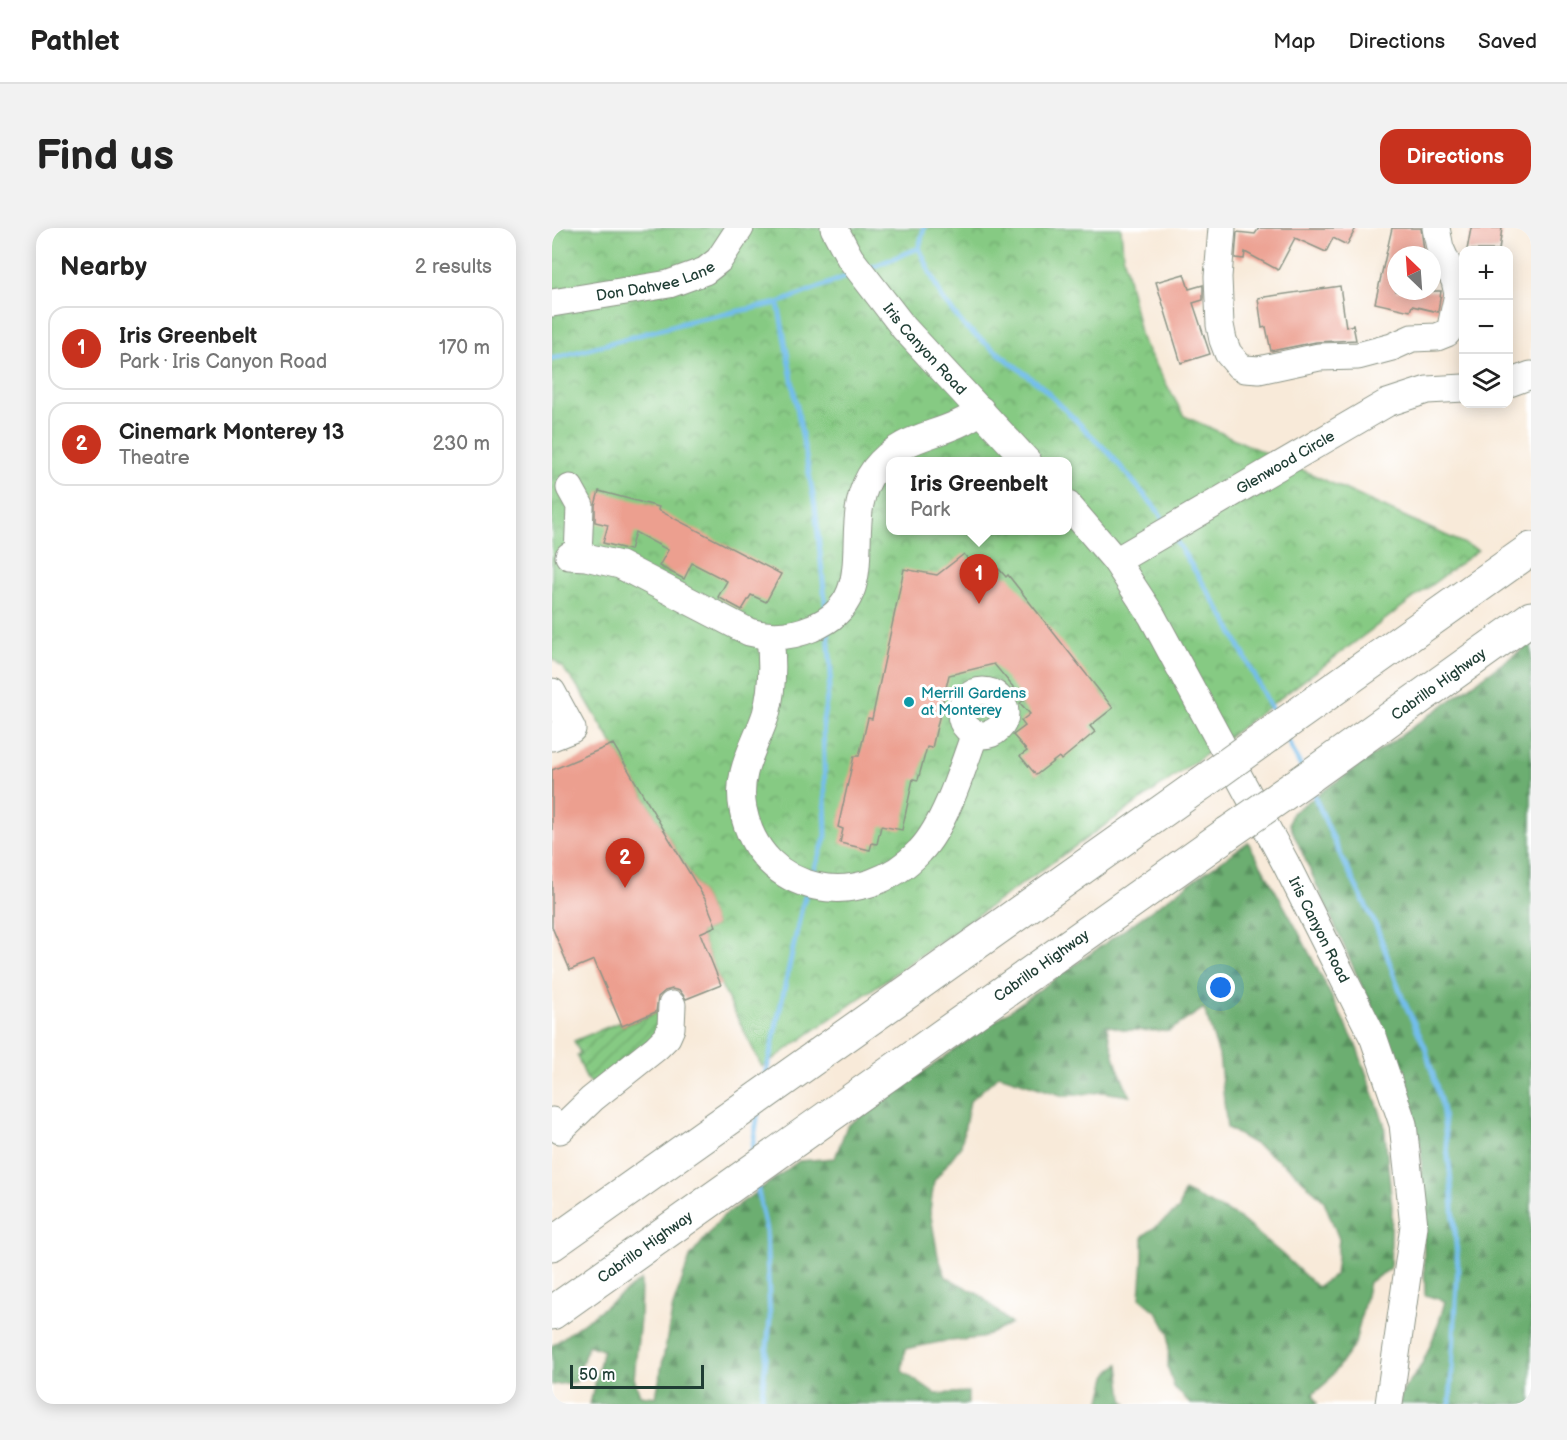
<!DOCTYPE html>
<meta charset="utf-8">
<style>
body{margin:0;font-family:"Balsamiq Sans",sans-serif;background:#f2f2f2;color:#222}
.controls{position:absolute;right:18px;top:18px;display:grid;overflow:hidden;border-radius:12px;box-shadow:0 3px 15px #0003}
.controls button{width:54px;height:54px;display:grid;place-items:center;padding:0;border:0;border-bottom:2px solid #e0e0e0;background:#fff;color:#222;font:30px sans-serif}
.compass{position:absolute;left:835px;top:18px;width:54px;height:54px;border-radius:50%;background:#fff;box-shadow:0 3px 15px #0003;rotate:335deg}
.scale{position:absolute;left:18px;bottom:15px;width:134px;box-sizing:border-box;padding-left:6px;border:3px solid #1f3d34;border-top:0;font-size:16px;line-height:21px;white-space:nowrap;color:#1f3d34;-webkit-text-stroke:4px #fff;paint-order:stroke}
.you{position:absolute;left:669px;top:760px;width:21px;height:21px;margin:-15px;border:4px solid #fff;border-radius:50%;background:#1a73e8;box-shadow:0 0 0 9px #1a73e833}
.badge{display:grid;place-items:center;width:39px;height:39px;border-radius:50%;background:#c8321e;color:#fff;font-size:20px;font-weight:700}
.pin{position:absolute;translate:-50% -50px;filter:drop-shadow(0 2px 3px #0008)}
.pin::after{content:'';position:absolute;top:32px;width:21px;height:18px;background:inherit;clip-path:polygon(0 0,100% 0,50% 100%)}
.popup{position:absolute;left:334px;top:229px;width:186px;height:78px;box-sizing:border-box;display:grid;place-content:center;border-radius:12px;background:#fff;filter:drop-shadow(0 2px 4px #0005);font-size:20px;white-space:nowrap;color:#767676}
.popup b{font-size:22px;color:#222}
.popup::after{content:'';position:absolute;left:50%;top:100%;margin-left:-12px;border:12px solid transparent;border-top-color:#fff}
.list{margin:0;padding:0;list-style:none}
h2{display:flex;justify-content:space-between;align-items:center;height:78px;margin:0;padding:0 24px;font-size:26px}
h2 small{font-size:20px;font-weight:400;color:#767676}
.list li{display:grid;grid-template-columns:39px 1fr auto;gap:18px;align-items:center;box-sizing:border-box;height:84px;margin:0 12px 12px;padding:0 12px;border:2px solid #e0e0e0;border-radius:18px}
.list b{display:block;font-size:22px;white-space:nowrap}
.list p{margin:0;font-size:20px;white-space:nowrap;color:#767676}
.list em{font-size:20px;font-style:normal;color:#767676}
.icon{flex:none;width:33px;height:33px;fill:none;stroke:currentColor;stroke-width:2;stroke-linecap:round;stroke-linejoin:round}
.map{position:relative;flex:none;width:979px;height:1176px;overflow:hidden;border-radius:18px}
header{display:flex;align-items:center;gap:36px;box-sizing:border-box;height:84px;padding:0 30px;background:#fff;border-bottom:2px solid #e0e0e0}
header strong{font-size:28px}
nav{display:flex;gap:33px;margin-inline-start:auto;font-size:21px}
.intro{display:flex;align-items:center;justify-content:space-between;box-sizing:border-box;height:144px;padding:0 36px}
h1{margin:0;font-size:42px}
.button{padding:15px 27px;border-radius:18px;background:#c8321e;color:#fff;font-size:21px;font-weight:700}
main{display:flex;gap:36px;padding:0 36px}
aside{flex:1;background:#fff;border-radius:18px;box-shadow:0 3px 15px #0003}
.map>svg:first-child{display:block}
</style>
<header>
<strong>Pathlet</strong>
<nav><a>Map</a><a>Directions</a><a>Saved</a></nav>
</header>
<div class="intro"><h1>Find us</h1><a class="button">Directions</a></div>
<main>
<aside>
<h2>Nearby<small>2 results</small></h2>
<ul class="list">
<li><span class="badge">1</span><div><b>Iris Greenbelt</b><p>Park · Iris Canyon Road</p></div><em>170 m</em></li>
<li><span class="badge">2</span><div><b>Cinemark Monterey 13</b><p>Theatre</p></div><em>230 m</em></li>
</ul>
</aside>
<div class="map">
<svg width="979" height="1176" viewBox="0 0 979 1176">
<defs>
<pattern id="forest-firs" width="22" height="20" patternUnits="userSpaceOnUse" patternTransform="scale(1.5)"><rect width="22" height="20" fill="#6cae71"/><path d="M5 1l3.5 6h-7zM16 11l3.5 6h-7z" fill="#588f5e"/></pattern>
<pattern id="park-crowns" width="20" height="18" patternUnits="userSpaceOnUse" patternTransform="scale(1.5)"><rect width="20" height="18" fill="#86ca83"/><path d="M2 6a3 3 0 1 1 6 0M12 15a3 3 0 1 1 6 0" fill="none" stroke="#6da56c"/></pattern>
<pattern id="garden-furrows" width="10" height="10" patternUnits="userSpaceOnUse" patternTransform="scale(1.5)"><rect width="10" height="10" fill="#86ca83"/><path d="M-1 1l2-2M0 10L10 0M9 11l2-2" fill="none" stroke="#6da56c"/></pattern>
</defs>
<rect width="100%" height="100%" fill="#fff"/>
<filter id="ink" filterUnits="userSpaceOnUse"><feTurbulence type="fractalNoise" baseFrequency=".0167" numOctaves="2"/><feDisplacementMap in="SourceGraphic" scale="12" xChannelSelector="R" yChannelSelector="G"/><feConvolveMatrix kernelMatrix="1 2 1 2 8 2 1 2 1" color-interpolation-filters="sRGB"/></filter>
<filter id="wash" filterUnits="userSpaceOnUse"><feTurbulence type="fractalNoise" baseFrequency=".008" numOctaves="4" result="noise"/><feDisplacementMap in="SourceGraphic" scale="24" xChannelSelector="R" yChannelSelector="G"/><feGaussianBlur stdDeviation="1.35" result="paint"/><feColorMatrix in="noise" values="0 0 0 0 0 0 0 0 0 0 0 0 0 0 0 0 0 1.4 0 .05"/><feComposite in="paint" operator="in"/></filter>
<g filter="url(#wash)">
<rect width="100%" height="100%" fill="#f8ead9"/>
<g fill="url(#forest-firs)" stroke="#467652" stroke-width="1.5">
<path d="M979 415V1176H847C851 1156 855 1159 865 1144 875 1130 889 1090 893 1073L873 1067 869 920 858 874 844 835 737 595 740 585Z"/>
<path d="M696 614 745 701 804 817 832 895 840 979 838 1041 817 1054 803 1116 775 1154 761 1166 765 1176H639L622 1159 616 1140 617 1106 606 1085 588 1070 591 1030V1008L627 981 632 963 686 989 730 1026 765 1059 783 1047 787 1011 772 973 740 942 703 916 675 900 667 827 652 780 617 803 574 802 554 797 565 838 578 868 550 864 512 868 447 847 418 873 409 918 382 953 378 983 386 1028 394 1049 428 1067 459 1096 429 1110 388 1114 353 1121 350 1143 383 1166 416 1164V1176H38L51 1122 36 1117 24 1154 0 1157V1118L89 1052 88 1091 82 1150 88 1167 104 1169 121 1078 138 1029 170 989 247 933 283 930 295 898Z"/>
<path d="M567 1136 571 1171 575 1176H548L556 1145Z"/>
</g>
<path fill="url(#park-crowns)" stroke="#52845c" stroke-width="1.5" fill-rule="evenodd" d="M0 0H569L571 26 589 110 632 188 926 322 647 531 210 839 169 757 148 705 164 698 153 671 29 463 10 439 0 430ZM338 234H516V302H338Z"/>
<path fill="url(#garden-furrows)" stroke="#52845c" stroke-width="1.5" d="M111 782 103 809 41 856 34 850 25 827 28 825 22 813 68 794 71 798Z"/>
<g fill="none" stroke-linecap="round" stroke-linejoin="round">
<g stroke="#72bdeb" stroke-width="5">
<path d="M372 0 367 20 390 70 413 99 489 158 558 226 606 283 613 295"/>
<path d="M315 41 367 20"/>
<path d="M226 75 263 278 274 381"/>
<path d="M0 131 138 93 226 75 301 46"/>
<path d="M621 308 674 392 724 490"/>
<path d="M734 509 750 541"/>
<path d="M759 560 787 624 825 700 850 769 873 819 890 878 898 944 906 1039 898 1176"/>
<path d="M260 648 274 608 271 492 279 447 276 400"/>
<path d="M213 850 250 679 255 663"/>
<path d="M199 929 206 885"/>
<path d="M204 953 214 1002 218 1091 210 1167 211 1176"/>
</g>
</g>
<g id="blocks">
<g fill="#ec9f8f">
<path d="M707 0H804L795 17 781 10 774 24 743 10 726 42 693 24 692 31 683 30 685 4 703 6Z"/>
<path d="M840 0H869L872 23V27H844V63H889L886 84 860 78 858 83 823 75Z"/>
<path d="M919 0H950L947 22H915Z"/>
<path d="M632 46 637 61 651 57V72L641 75 658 126 629 135 604 54Z"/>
<path d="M788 58 794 99 801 97 804 112 764 114 719 123 714 99 710 100 706 70Z"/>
<path d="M47 263 107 279 106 282 229 346 214 374 199 367 190 382 166 369 175 353 140 335 132 351 107 338 116 322 83 304 78 322 51 315 56 297 43 294V277Z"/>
<path d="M412 326 420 336 427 331 440 346 447 341 454 349 456 347 561 480 538 498 543 504 509 532 507 529 484 547 468 528 475 523 461 507 473 498 469 493 478 486 468 475 472 472 442 436 397 447 380 520 375 519 366 552 361 551 350 602 329 598 325 616 320 615 318 622 288 615 291 601 286 599 302 528H307L316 490 320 491 352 341 385 347Z"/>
<path d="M61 516 153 671 164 698 148 705 169 757 134 771 128 763 120 761 113 763 106 769 104 784 70 798 42 732 18 742 0 699V542Z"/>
</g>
</g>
</g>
<g filter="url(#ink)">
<use href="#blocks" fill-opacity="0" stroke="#8c9486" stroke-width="1.5"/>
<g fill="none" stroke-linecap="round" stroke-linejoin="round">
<g stroke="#8c9486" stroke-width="29">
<g id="minor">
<path id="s1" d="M282 0 298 30 352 100 476 234"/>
<path d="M670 0 666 49 668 97 671 112 676 125 687 138 693 141 707 142 767 129 806 128 840 119 860 110 885 109 895 105 899 99 906 66 903 53 888 20 884 0"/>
<path id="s2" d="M0 75 117 56 153 43 167 32 188 0"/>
<path d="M957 155 979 147"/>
<path d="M18 260 28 278 26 328"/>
<path id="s3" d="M516 277 564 333 600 388 734 636 822 811 851 896 862 998 837 1176"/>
<path d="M17 328 34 329 68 337 197 404C219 410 239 409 260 400 335 370 283 293 323 241 353 203 394 210 429 182"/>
<path id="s4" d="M564 333 835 175 875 162 912 160"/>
<path d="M218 409C221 435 221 460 214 486 203 520 184 543 191 581 208 669 311 685 368 623 393 597 411 539 423 505"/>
<circle cx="431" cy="485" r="22"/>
<path d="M0 464 20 501 0 509"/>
<path d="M0 893 8 902 40 871 104 820 115 809 119 800 120 777"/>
</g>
</g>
<g stroke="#8c9486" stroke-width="35">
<g id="highway">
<path d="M731 497 979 321"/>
<path id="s5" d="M758 548 979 390"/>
<path d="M0 1016 650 555"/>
<path id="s6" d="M0 1085 676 605"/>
</g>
</g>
<use href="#minor" stroke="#fff" stroke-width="27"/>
<use href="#highway" stroke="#fff" stroke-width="33"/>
<g stroke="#8c9486" stroke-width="35" stroke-linecap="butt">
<g id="highway-bridge">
<path d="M650 555 731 497"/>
<path d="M676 605 758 548"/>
</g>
</g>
<use href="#highway-bridge" stroke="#fff" stroke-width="33"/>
</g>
</g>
<circle fill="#0f9aa8" stroke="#fff" stroke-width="2" cx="357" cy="474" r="6"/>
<g text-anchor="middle" stroke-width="6" stroke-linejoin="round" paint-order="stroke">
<g font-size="15" fill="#1f3d34" stroke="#fff">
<text dy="5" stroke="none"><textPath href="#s2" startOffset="106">Don Dahvee Lane</textPath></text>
<text dy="5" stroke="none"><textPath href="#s1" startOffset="152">Iris Canyon Road</textPath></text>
<text dy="5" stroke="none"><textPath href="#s4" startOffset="196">Glenwood Circle</textPath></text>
<text dy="5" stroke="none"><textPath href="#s5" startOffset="158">Cabrillo Highway</textPath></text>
<text dy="5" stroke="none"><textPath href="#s3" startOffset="495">Iris Canyon Road</textPath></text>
<text dy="5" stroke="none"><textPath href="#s6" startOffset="600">Cabrillo Highway</textPath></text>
<text dy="5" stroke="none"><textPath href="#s6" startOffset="114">Cabrillo Highway</textPath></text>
</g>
<g font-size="15" fill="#0d838f" stroke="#fff" text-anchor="start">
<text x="369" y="470">Merrill Gardens<tspan x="369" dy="17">at Monterey</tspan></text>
</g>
</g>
</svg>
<div class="controls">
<button>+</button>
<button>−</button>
<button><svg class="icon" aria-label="layers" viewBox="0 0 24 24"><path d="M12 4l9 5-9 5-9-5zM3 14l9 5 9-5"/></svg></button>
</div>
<svg class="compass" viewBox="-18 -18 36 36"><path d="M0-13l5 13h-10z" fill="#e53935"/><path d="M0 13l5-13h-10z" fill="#767676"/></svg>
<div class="scale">50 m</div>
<div class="you"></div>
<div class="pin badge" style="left:427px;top:376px">1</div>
<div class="popup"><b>Iris Greenbelt</b>Park</div>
<div class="pin badge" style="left:73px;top:660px">2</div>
</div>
</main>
